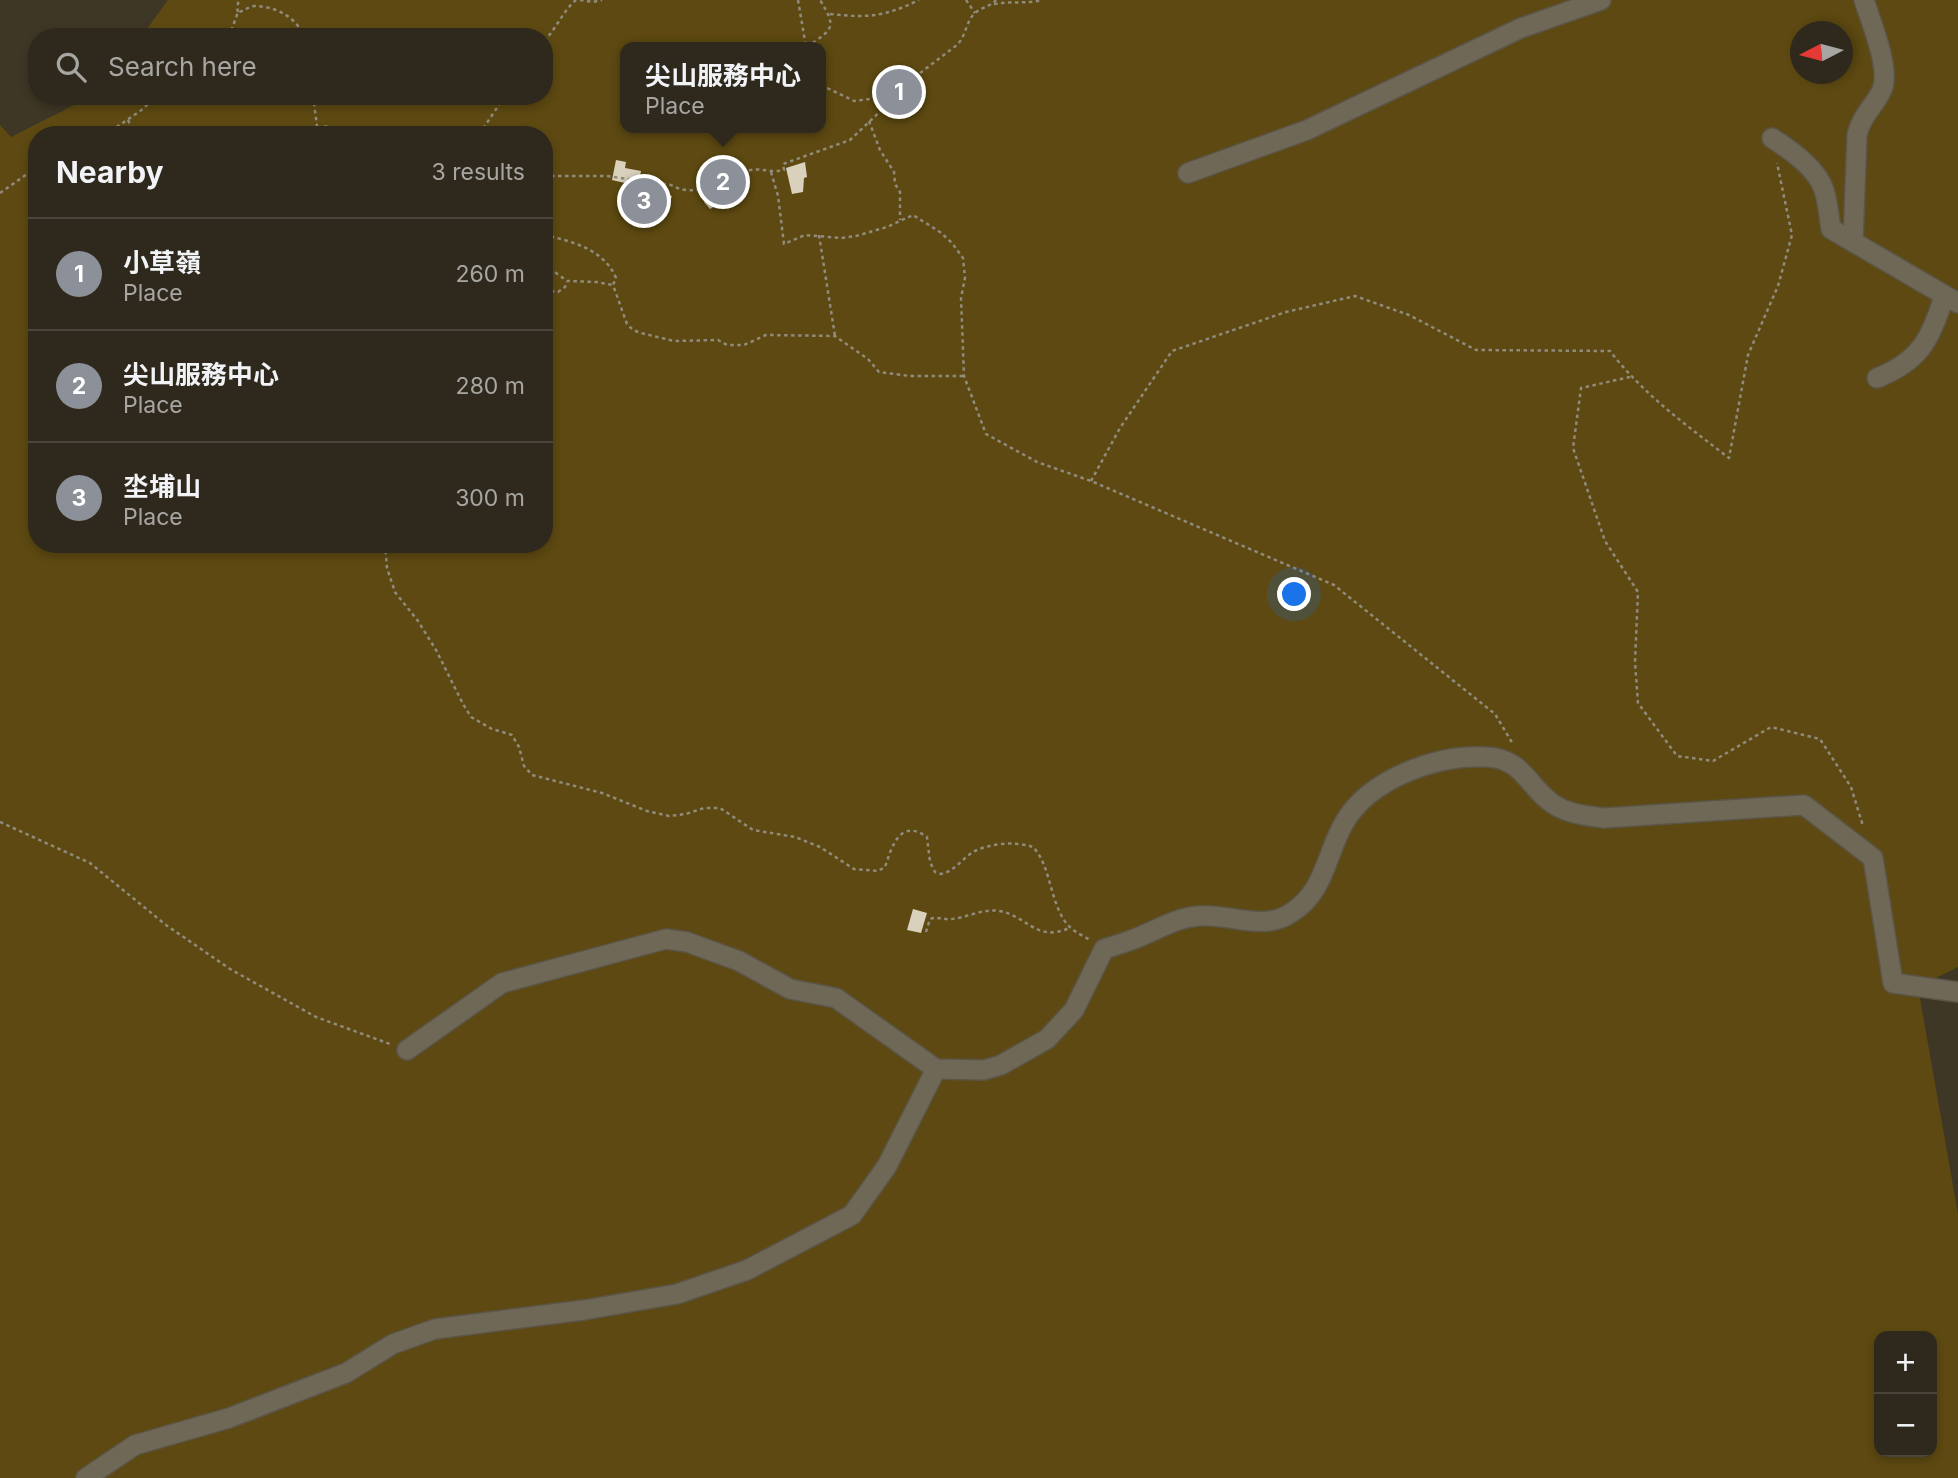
<!DOCTYPE html>
<meta charset="utf-8">
<style>
body{margin:0;font-family:Inter,"Noto Sans TC",sans-serif;background:#3a3529;color:#f1f3f6}
.controls{position:absolute;right:21px;bottom:21px;display:grid;overflow:hidden;border-radius:14px;box-shadow:0 4px 10px #0003}
.controls button{width:63px;height:63px;display:grid;place-items:center;padding:0;border:0;border-bottom:2px solid #49453b;background:#2e291c;color:#f1f3f6;font:35px sans-serif}
.compass{position:absolute;left:1790px;top:21px;width:63px;height:63px;border-radius:50%;background:#2e291c;box-shadow:0 4px 10px #0003;rotate:264deg}
.you{position:absolute;left:1295px;top:595px;width:24px;height:24px;margin:-18px;border:5px solid #fff;border-radius:50%;background:#1a73e8;box-shadow:0 0 0 10px #1a73e833}
.badge{display:grid;place-items:center;width:46px;height:46px;border-radius:50%;background:#8c9099;color:#fff;font-size:23px;font-weight:700}
.pin{position:absolute;translate:-50% -50%;border:4px solid #fff;box-shadow:0 2px 7px #0006}
.popup{position:absolute;left:620px;top:42px;width:206px;height:91px;box-sizing:border-box;display:grid;place-content:center;border-radius:14px;background:#2e291c;filter:drop-shadow(0 2px 5px #0005);font-size:23px;white-space:nowrap;color:#a7a6a3}
.popup b{font-size:26px;color:#f1f3f6}
.popup::after{content:'';position:absolute;left:50%;top:100%;margin-left:-14px;border:14px solid transparent;border-top-color:#2e291c}
.list{margin:0;padding:0;list-style:none}
h2{display:flex;justify-content:space-between;align-items:center;height:91px;margin:0;padding:0 28px;font-size:30px}
h2 small{font-size:23px;font-weight:400;color:#a7a6a3}
.list li{display:grid;grid-template-columns:46px 1fr auto;gap:21px;align-items:center;box-sizing:border-box;height:112px;padding:0 28px;border-top:2px solid #49453b}
.list b{display:block;font-size:26px;white-space:nowrap}
.list p{margin:0;font-size:23px;white-space:nowrap;color:#a7a6a3}
.list em{font-size:23px;font-style:normal;color:#a7a6a3}
.icon{flex:none;width:38px;height:38px;fill:none;stroke:currentColor;stroke-width:2;stroke-linecap:round;stroke-linejoin:round}
.map{position:relative;flex:none;width:1958px;height:1478px;overflow:hidden}
.search{position:absolute;background:#2e291c;box-shadow:0 4px 10px #0003;left:28px;top:28px;width:525px;height:77px;display:flex;align-items:center;gap:18px;box-sizing:border-box;padding:0 24px;border-radius:28px;color:#a7a6a3;font-size:26px}
.panel{position:absolute;background:#2e291c;box-shadow:0 4px 10px #0003;left:28px;top:126px;width:525px;height:427px;border-radius:28px}
.map>svg:first-child{display:block}
</style>
<div class="map">
<svg width="1958" height="1478" viewBox="0 0 1958 1478">
<rect width="100%" height="100%" fill="#3e3726"/>
<path fill="#5d4911" fill-rule="evenodd" d="M168 0H1958V967L1918 987 1958 1214V1478H0V125L11 137 92 96H544V37H141ZM1800 32H1842V74H1800ZM625 47H821V128H625ZM37 135H544V544H37ZM1879 1336H1932V1452H1879Z"/>
<g fill="#d9d1bc">
<path d="M616 160 626 162 625 168 641 171 638 186 612 180Z"/>
<path d="M805 162 807 177 804 178 803 192 792 194 786 168Z"/>
<path d="M731 170 740 190 710 209 704 202 712 195 714 190 707 174Z"/>
<path d="M659 192 672 196 670 202 667 201 664 212 654 209Z"/>
<path d="M913 909 927 913 921 933 907 930Z"/>
</g>
<g fill="none" stroke-linecap="round" stroke-linejoin="round">
<g stroke="#5b5547" stroke-width="22">
<g id="minor">
<path d="M1772 138C1790 150 1817 168 1824 190 1828 202 1829 217 1831 229L1958 303"/>
<path d="M1188 173 1307 130 1521 28 1601 0"/>
<path d="M1853 242 1857 135C1862 113 1878 103 1883 87 1889 65 1871 22 1864 0"/>
<path d="M1877 378C1920 361 1931 339 1944 296"/>
<path d="M407 1050 502 983 666 939 687 942 739 961 790 989 836 998 936 1069 984 1070 1001 1065 1047 1039 1074 1010 1104 949C1114 946 1124 943 1134 939 1156 931 1174 918 1198 916 1229 913 1263 932 1291 913 1325 892 1326 854 1344 823 1369 779 1437 754 1486 757 1523 758 1528 787 1553 804 1568 814 1587 816 1604 818L1804 805 1873 858 1893 983 1958 992"/>
<path d="M86 1478 135 1445 229 1418 346 1373 393 1344 435 1329 584 1310 677 1294 747 1270 852 1215 887 1166 936 1069"/>
</g>
</g>
<g stroke="#918b7d" stroke-width="2.5" stroke-dasharray="3.5 3.5" stroke-linecap="butt">
<path d="M580 0 593 2 602 0"/>
<path d="M798 0 806 47"/>
<path d="M966 0 975 13"/>
<path d="M994 4C1011 1 1026 4 1043 0"/>
<path d="M238 12 237 7 239 0"/>
<path d="M830 14C868 18 884 17 919 0"/>
<path d="M229 37 238 12C244 11 248 7 254 6 275 6 297 17 304 37"/>
<path d="M544 41C557 28 562 12 576 0"/>
<path d="M807 47C832 29 838 29 820 0"/>
<path d="M821 85 854 101 893 96"/>
<path d="M313 96 317 126"/>
<path d="M128 120 135 135"/>
<path d="M869 121 880 150 894 172 895 184 900 192V220"/>
<path d="M105 135 143 109 156 96"/>
<path d="M305 135C323 121 332 127 352 135"/>
<path d="M481 135 484 127 505 96"/>
<path d="M771 172 778 196 784 244 805 235 841 238 856 236 887 227 913 215 940 232 952 243 963 258 965 278 961 298 964 376 986 434 1037 462 1091 481 1334 585 1495 714 1513 744"/>
<path d="M544 176H607L671 185C699 201 724 176 750 170 762 168 772 173 784 170L783 164 850 140 887 105 899 89 957 45C966 36 966 21 975 13 982 7 990 7 996 0"/>
<path d="M0 193 37 167"/>
<path d="M544 235C571 241 604 249 616 278L613 285 627 324 633 330 641 333 674 341 718 340 727 345H744L766 335 835 336 868 359 879 372 910 376H964"/>
<path d="M819 235 835 336"/>
<path d="M544 264 567 281 596 282 613 285"/>
<path d="M544 290 558 292 565 287 567 282"/>
<path d="M1630 377 1581 388 1573 448 1605 541 1638 592 1635 662 1638 703 1677 756 1713 761 1771 727 1820 739 1851 787 1863 826"/>
<path d="M1091 481 1120 428 1172 351 1286 312 1355 296 1409 315 1476 350 1610 351C1643 394 1686 425 1729 458L1748 355 1778 286 1792 235 1777 163"/>
<path d="M385 544 387 568 395 592 418 621 436 650 463 704 471 717 492 729 512 735 519 747 524 766 532 775 602 793 647 811 669 816 686 814 704 808H720L753 830 795 837 820 847 854 869 878 871 885 867C892 846 900 818 927 837L930 862 935 872 941 874C955 871 962 859 973 852 990 843 1015 841 1033 847 1052 866 1050 910 1071 928 1076 933 1084 936 1090 940"/>
<path d="M0 822 90 863 166 925 230 969 316 1017 390 1044"/>
<path d="M926 932 930 919C938 916 943 920 951 919 966 918 984 908 999 911 1026 915 1037 943 1069 928"/>
</g>
<use href="#minor" stroke="#6f6856" stroke-width="19"/>
</g>
</svg>
<div class="controls">
<button>+</button>
<button>−</button>
</div>
<svg class="compass" viewBox="-18 -18 36 36"><path d="M0-13l5 13h-10z" fill="#e53935"/><path d="M0 13l5-13h-10z" fill="#a7a6a3"/></svg>
<div class="you"></div>
<div class="pin badge" style="left:899px;top:92px">1</div>
<div class="pin badge" style="left:723px;top:182px">2</div>
<div class="popup"><b>尖山服務中心</b>Place</div>
<div class="pin badge" style="left:644px;top:201px">3</div>
<div class="search"><svg class="icon" aria-label="search" viewBox="0 0 24 24"><circle cx="10" cy="10" r="6"/><path d="M15 15l6 6"/></svg>Search here</div>
<section class="panel">
<h2>Nearby<small>3 results</small></h2>
<ul class="list">
<li><span class="badge">1</span><div><b>小草嶺</b><p>Place</p></div><em>260 m</em></li>
<li><span class="badge">2</span><div><b>尖山服務中心</b><p>Place</p></div><em>280 m</em></li>
<li><span class="badge">3</span><div><b>坔埔山</b><p>Place</p></div><em>300 m</em></li>
</ul>
</section>
</div>
